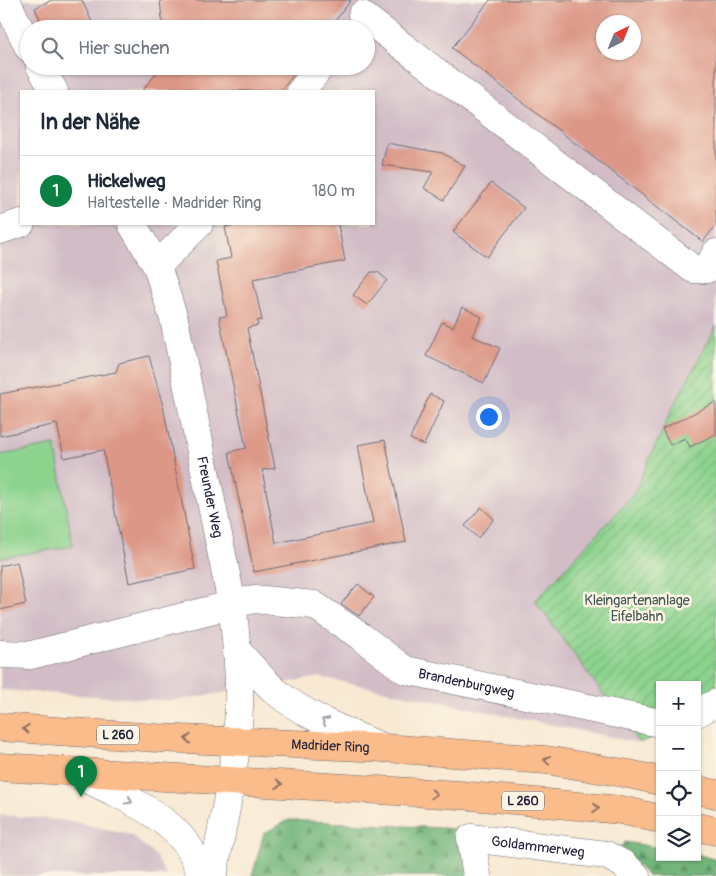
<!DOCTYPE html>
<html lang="de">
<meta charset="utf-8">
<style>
body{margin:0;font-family:Pangolin,sans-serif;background:#f2f2f3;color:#1f2937}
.controls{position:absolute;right:15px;bottom:15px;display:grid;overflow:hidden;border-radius:0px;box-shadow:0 1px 4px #0004}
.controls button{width:45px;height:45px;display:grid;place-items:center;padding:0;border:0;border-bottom:1px solid #e0e1e3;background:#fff;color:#1f2937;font:25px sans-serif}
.compass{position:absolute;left:596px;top:15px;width:45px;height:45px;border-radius:50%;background:#fff;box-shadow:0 1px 4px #0004;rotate:43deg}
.you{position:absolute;left:488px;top:416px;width:18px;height:18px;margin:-12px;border:4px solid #fff;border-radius:50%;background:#1a73e8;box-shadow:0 0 0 8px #1a73e833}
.badge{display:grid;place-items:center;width:32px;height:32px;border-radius:50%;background:#0b8043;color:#fff;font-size:16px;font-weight:700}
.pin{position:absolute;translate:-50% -41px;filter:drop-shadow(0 1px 2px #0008)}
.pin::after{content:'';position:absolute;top:26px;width:18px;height:15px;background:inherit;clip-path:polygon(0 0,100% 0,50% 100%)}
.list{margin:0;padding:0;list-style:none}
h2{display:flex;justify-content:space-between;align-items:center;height:65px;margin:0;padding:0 20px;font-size:21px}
h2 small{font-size:16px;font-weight:400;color:#747a83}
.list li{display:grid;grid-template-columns:32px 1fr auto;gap:15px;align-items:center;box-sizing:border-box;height:70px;padding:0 20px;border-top:1px solid #e0e1e3}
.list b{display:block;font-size:19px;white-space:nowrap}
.list p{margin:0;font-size:16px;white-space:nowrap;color:#747a83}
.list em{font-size:16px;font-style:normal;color:#747a83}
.icon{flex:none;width:28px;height:28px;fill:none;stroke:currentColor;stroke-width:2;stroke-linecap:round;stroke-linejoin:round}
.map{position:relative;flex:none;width:716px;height:876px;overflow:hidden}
.search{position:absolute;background:#fff;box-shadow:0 1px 4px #0004;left:20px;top:20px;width:355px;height:55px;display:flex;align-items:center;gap:12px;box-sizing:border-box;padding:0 18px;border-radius:28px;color:#747a83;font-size:19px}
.panel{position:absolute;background:#fff;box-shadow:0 1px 4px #0004;left:20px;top:90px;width:355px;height:135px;border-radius:0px}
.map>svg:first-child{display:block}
</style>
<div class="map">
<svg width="716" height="876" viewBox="0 0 716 876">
<defs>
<pattern id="forest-firs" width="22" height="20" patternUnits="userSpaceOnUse" patternTransform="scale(1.25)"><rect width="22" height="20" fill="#71b579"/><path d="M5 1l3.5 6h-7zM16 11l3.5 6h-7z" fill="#5c9364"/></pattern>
<pattern id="garden-furrows" width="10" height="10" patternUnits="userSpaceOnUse" patternTransform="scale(1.25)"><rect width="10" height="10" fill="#8cd38e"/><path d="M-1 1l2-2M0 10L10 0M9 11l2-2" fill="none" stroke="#78b57b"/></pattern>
</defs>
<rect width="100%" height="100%" fill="#fcf5e5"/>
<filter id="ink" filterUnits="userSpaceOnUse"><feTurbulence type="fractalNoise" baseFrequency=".02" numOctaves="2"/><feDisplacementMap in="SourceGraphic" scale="10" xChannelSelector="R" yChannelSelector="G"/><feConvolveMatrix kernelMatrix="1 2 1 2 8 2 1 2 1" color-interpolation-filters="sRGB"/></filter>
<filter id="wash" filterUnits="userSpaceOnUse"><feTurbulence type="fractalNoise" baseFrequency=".0096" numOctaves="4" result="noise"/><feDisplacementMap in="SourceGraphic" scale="20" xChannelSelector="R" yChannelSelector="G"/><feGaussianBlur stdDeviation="1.12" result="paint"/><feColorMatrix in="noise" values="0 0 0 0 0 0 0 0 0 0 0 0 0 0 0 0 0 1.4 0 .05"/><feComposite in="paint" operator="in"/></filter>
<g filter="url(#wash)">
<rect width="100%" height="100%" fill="#f8e9d3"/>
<g fill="#d2bdc7" fill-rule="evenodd">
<path d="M0 0H716V326L672 409 633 495 535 601 639 743 320 677 172 701 0 690ZM604 22H634V52H604ZM29 29H366V66H29ZM21 91H374V224H21Z"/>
<path d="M0 815 71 821 131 835 156 856 166 876H0Z"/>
</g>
<g fill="url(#forest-firs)" stroke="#4a6c5a">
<path d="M289 820 461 829 467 876H252L264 833Z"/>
<path d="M625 842 660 848V857H697V854L716 860V876H648L619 848Z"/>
</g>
<path fill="url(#garden-furrows)" stroke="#577a64" d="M716 326V710L697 718V685H660V734L639 743 535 601 633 495 672 409Z"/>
<path fill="#8cd38e" stroke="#577a64" d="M55 445 73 546 0 558V455Z"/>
<g id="blocks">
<g fill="#dc9786" fill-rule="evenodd">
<path d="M52 0H82L95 29H44L35 8Z"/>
<path d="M160 0H351L329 29H163Z"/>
<path d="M490 0H716V225L703 242 452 48ZM604 22H634V52H604Z"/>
<path d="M162 66H300L281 91H142Z"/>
<path d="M387 143 442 153 465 166 444 200 424 188 433 172 382 165Z"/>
<path d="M491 183 524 208 487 257 453 232Z"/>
<path d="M240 224H338L345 261 253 279 262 320 257 321 258 325 247 328 275 468 262 470 276 543 373 523 358 445 385 440 406 542 254 572 229 452 246 448 219 317 227 316 216 261 231 258 225 227Z"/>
<path d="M371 272H378L387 280 367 305 353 295Z"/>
<path d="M462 307 482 317 472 336 500 348 484 383 426 356 442 322 453 327Z"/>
<path d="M149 356 163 406 195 569 129 583 103 450 64 458 57 424 0 436V394L116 372 119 363Z"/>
<path d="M430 394 444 401 424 445 410 439Z"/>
<path d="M716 402V434L690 447 685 438 670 445 662 429Z"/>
<path d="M481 507 494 519 478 538 465 526Z"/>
<path d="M17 562 26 604 0 610V566Z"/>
<path d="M358 584 374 597 359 616 341 604Z"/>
</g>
</g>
</g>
<g filter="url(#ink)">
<use href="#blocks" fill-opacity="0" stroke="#6d6870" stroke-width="1"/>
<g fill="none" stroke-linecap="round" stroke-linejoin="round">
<g stroke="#6d6870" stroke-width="29">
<g id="minor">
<path d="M6 0 29 48"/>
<path d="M362 15 693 269H707L716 253"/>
<path d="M40 66 54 91"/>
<path d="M301 91 321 66"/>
<path id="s1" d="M132 224 157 266 174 319 232 604C236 638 240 672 239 707 237 764 223 820 213 876"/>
<path d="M0 230 21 223"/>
<path d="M157 266 199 224"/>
<path d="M238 652C250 665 262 679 275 691 306 717 347 732 384 748"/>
<path id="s2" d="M0 654 31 655 254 599 314 605 360 636 405 670 660 723"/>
<path d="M697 713 716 703"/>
<path d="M70 771C114 793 192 820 200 876"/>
<path id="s3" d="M477 876 471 838 606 855 623 864 636 876"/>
</g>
</g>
<g stroke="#6d6870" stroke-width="29">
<g id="major">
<path id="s4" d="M0 727 157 738 385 748 546 760 629 774 660 781"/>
<path d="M0 767 460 795 621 810 660 819"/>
<path d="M697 790 716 794"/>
<path d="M697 827 716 831"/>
</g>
</g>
<use href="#minor" stroke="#fff" stroke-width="28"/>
<use href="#major" stroke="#fabc8b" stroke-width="28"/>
</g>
<defs><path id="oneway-chevron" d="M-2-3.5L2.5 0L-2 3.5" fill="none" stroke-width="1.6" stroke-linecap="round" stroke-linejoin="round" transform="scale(1.25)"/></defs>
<g stroke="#9c9ca7">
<use href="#oneway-chevron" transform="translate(325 721) rotate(-152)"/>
<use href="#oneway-chevron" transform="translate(129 801) rotate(29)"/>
</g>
<g stroke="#8e6f63">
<use href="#oneway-chevron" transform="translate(26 729) rotate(-176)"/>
<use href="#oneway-chevron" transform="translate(188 739) rotate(-177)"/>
<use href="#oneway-chevron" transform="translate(547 760) rotate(-173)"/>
<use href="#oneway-chevron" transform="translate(279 784) rotate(4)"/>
<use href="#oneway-chevron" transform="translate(434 794) rotate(4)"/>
<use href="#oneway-chevron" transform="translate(596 808) rotate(5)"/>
</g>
</g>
<g text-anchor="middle" stroke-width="5" stroke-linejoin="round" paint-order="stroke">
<g fill="#fcf5e5" stroke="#63616e" stroke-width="1">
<rect x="97" y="725.5" width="42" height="19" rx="4"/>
<rect x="502" y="791.5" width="42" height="19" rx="4"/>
</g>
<g font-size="12" font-weight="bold" fill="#22223b">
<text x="118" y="739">L 260</text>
<text x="523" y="805">L 260</text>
</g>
<g font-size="14" fill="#22223b" stroke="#fcf5e5">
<text dy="5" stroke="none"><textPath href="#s1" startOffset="286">Freunder Weg</textPath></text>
<text dy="5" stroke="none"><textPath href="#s2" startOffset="496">Brandenburgweg</textPath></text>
<text dy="5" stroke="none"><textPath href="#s4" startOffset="331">Madrider Ring</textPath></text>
<text dy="5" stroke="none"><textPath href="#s3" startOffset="106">Goldammerweg</textPath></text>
</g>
<g font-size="14" fill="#425754" stroke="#fcf5e5">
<text x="637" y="605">Kleingartenanlage<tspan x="637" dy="16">Eifelbahn</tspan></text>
</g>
</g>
</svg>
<div class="controls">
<button>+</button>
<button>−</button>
<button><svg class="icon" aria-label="locate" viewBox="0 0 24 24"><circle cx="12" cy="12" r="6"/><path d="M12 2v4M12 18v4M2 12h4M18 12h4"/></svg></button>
<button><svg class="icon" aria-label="layers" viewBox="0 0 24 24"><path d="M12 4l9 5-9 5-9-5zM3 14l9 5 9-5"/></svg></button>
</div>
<svg class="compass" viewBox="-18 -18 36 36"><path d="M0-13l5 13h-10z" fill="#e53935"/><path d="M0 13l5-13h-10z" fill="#747a83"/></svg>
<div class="you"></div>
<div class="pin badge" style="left:81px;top:797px">1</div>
<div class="search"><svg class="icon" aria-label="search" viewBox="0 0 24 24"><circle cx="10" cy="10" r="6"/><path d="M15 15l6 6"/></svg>Hier suchen</div>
<section class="panel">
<h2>In der Nähe<small></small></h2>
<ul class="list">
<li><span class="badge">1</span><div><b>Hickelweg</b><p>Haltestelle · Madrider Ring</p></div><em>180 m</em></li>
</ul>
</section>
</div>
